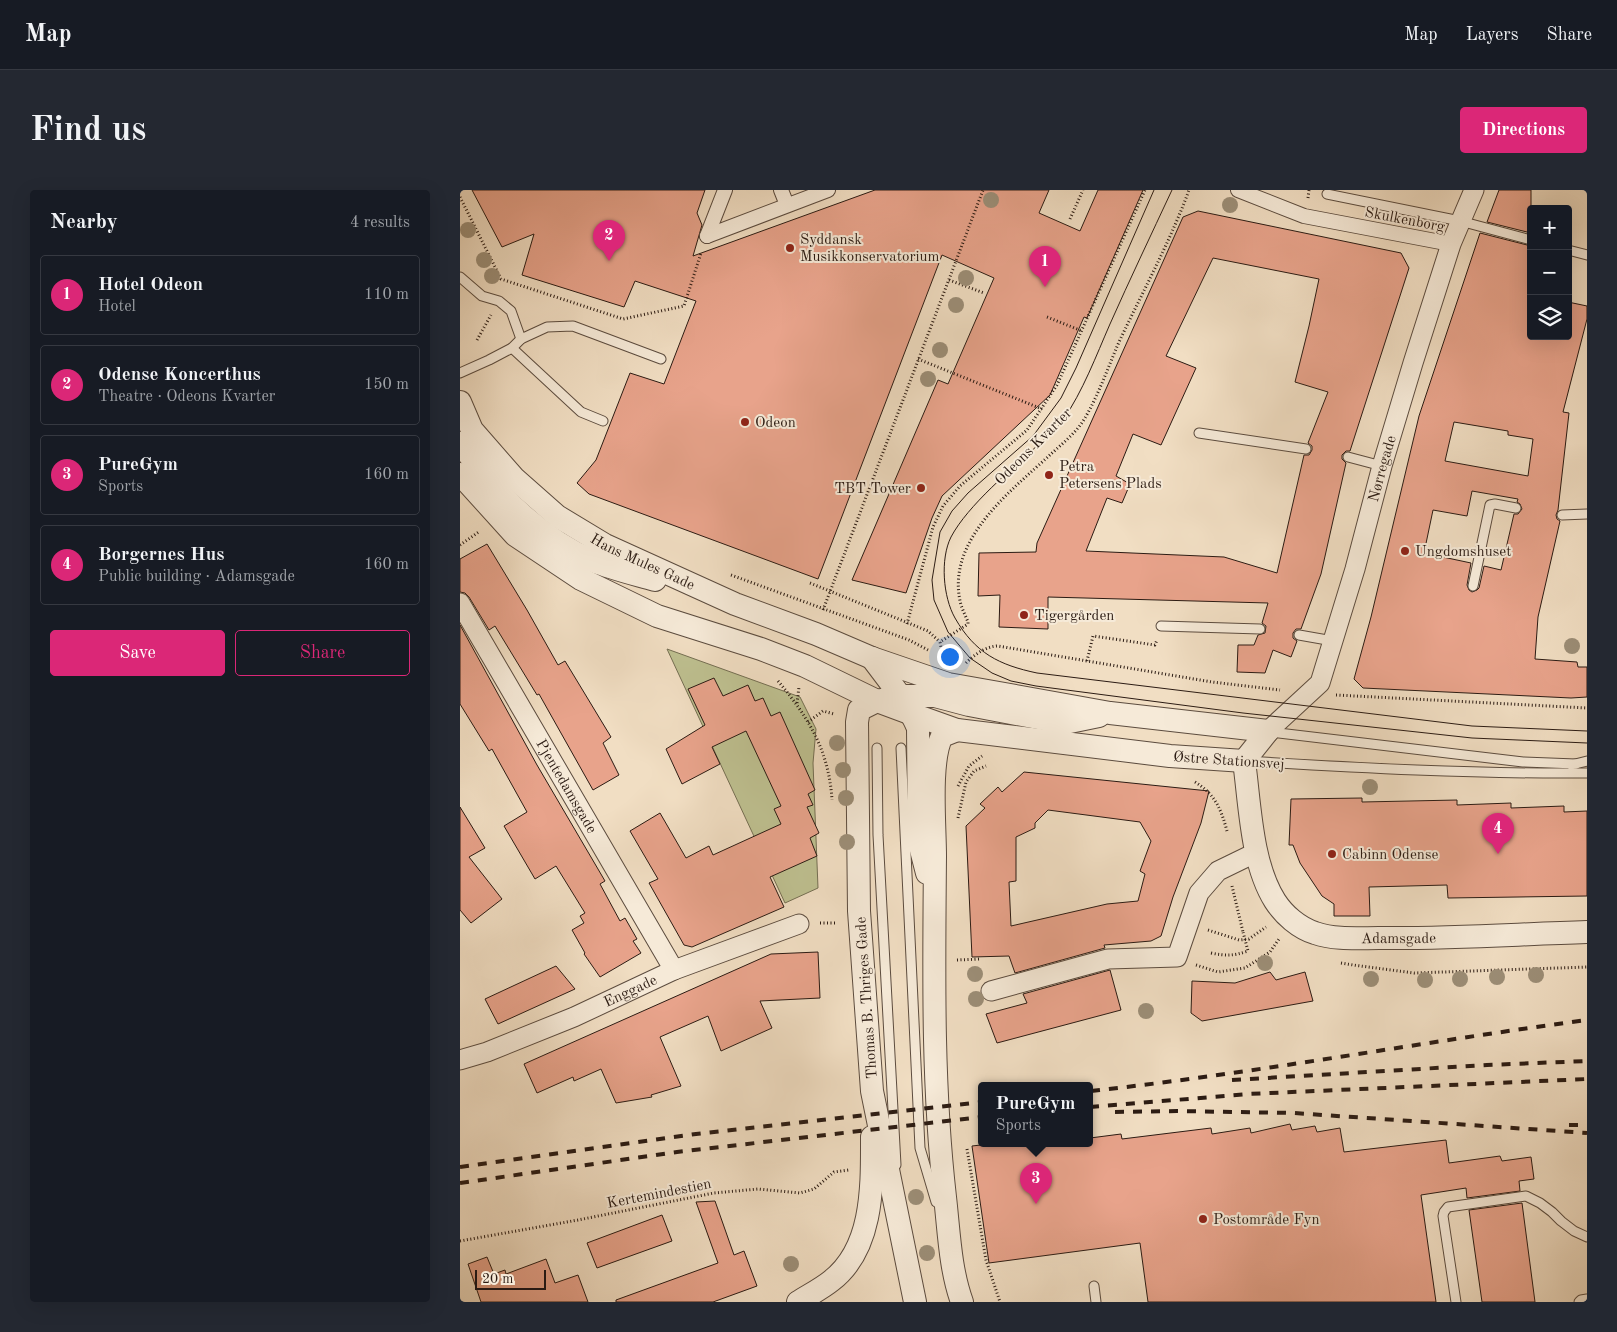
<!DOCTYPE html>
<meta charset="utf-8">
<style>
body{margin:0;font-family:"Old Standard TT",serif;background:#242831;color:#f1f3f6}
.controls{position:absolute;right:15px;top:15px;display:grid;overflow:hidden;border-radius:5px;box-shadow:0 5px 20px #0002}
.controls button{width:45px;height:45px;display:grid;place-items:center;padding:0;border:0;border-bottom:1px solid #363941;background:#171b24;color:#f1f3f6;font:25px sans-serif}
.scale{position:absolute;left:15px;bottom:12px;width:71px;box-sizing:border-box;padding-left:5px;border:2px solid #2b1b13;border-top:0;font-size:14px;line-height:18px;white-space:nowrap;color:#2b1b13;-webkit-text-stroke:4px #f6ead8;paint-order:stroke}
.you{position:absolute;left:489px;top:466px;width:18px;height:18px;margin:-12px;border:4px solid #fff;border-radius:50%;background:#1a73e8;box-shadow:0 0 0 8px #1a73e833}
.badge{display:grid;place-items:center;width:32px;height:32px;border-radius:50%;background:#db2777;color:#fff;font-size:16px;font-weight:700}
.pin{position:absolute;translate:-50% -41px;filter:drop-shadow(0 1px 2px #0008)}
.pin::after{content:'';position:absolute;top:26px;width:18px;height:15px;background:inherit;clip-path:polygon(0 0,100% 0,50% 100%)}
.popup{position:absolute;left:518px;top:892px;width:115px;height:65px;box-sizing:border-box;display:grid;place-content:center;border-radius:5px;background:#171b24;filter:drop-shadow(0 1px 4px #0005);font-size:16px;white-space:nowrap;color:#9ea1a6}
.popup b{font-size:19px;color:#f1f3f6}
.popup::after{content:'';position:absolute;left:50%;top:100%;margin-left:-10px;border:10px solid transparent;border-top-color:#171b24}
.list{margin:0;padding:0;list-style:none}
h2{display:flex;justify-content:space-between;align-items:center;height:65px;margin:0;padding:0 20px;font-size:21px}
h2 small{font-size:16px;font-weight:400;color:#9ea1a6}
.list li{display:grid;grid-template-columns:32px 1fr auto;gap:15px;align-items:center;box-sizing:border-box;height:80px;margin:0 10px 10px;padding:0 10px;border:1px solid #363941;border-radius:5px}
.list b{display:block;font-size:19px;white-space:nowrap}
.list p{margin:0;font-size:16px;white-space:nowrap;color:#9ea1a6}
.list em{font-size:16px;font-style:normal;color:#9ea1a6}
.actions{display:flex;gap:10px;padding:15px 20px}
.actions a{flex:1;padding:11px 0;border:1px solid #db2777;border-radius:5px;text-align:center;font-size:18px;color:#db2777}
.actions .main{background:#db2777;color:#fff}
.icon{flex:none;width:28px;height:28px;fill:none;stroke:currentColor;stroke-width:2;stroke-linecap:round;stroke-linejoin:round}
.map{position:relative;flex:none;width:1127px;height:1112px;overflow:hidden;border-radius:5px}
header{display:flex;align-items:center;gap:30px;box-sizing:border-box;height:70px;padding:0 25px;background:#171b24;border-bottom:1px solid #363941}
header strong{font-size:24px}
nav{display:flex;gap:28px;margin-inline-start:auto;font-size:18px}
.intro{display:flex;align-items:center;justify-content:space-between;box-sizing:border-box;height:120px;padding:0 30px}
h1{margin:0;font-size:35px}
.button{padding:12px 22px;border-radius:5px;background:#db2777;color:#fff;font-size:18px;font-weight:700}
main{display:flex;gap:30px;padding:0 30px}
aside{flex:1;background:#171b24;border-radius:5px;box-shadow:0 5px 20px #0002}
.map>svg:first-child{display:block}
</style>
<header>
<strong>Map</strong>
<nav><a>Map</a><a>Layers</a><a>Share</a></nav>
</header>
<div class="intro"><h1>Find us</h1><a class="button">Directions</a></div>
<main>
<aside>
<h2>Nearby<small>4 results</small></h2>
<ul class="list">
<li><span class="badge">1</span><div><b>Hotel Odeon</b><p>Hotel</p></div><em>110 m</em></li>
<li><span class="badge">2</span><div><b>Odense Koncerthus</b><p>Theatre · Odeons Kvarter</p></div><em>150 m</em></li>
<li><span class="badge">3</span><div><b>PureGym</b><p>Sports</p></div><em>160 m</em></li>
<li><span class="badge">4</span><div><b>Borgernes Hus</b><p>Public building · Adamsgade</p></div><em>160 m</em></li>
</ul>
<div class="actions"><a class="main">Save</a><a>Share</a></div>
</aside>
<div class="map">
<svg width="1127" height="1112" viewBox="0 0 1127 1112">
<rect width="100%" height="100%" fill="#f1dec3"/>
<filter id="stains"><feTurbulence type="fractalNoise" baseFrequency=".004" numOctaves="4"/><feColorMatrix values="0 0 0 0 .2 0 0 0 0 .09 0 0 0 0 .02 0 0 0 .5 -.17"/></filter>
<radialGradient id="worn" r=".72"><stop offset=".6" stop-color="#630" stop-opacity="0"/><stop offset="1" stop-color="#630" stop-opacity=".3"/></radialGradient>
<path fill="#bec090" stroke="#746e52" d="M207 459 340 507 356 539 353 573 358 698 325 713Z"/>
<g fill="#e8a38b" stroke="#2b1b13" fill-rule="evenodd">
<path d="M12 0H245L237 23 242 35 233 66 415 0H589L579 23 620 41 638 0H683L627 128 624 127 590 205 482 306 472 328 446 403 392 390 478 190 488 194 534 88 482 65 358 389 129 304 117 293 136 270 170 183 204 194 236 111 175 91 164 117 62 85 74 44 42 57Z"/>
<path d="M1039 0H1071V43L1027 32Z"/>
<path d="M738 21 941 63 949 78 890 261H886L882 265V269L886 273 861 384 841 439H836L833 443V448L837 451 831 467 813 460 805 483 777 482 778 455H794L798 445 805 443 806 436 802 433 808 413 588 407V439L539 437 540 405 518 406 519 363 576 362 577 353 723 27ZM753 68 859 89 849 136 835 192 868 202 848 253 852 256V260L849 265H844L817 383 764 367 626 361 647 308 662 313 670 294 656 286 673 244 701 255 736 178 706 166Z"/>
<path d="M1020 43 1071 56V146H1108V112L1127 116V129L1103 222 1109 223 1098 320 1096 325 1097 329 1100 331 1078 427 1075 469 1117 472 1118 477H1127V507L1111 508 903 498 894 489 911 427 959 226ZM994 232 1048 241V245L1073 249 1068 286 985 271ZM1012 301 1058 309 1057 312 1060 314 1062 319 1058 324H1054L1041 380 1024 376 1019 398 1017 400 1012 402 1009 400 1007 395 1011 373 964 363 973 320 1007 326Z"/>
<path d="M27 354 67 420 98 475 105 471 151 547 143 553 159 585 133 600 79 504 77 505 35 436 29 440 9 407 5 403 0 402V369Z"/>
<path d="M0 435 77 575 145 691 140 694 160 731 165 728 177 749 173 751 181 763 140 787 124 764 125 763 112 740 124 733 120 726 125 723 96 676 75 689 44 636 67 622 32 559 29 561 0 514Z"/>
<path d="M254 488 263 506 288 495 295 511 303 508 311 526 320 522 355 600 348 604 353 615 347 617 359 643 350 648 357 666 310 687 324 717 232 757 224 755 189 693 198 689 170 641 200 623 226 668 249 656 253 665 321 634 314 619 321 616 286 541 252 557 260 574 222 594 206 559 245 535 228 499Z"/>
<path d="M564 582 749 601 741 633 713 707 701 746 691 751 644 755 645 758 555 783 549 766 512 767 506 636 525 618 520 614 538 597 542 602ZM588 620 680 632 691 651 680 681 685 684 678 711 647 714 551 736 549 692 556 691V647L575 638V633Z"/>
<path d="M902 608V612L997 610V615L1051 613V618L1104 616V622L1127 621V706L988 708 987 695 909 697 910 726H874V714L862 706 840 673 833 655H829L831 609Z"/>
<path d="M0 617 25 658 9 667 42 709 11 733 0 720Z"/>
<path d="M358 762 360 808 300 811 312 838 261 861 248 826 200 847 221 896 191 905 192 907 156 913 141 879 114 891 113 887 77 903 64 874 311 764Z"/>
<path d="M96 776 115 799 38 834 25 809Z"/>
<path d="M650 780 661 820 537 853 526 824 567 813 563 804Z"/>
<path d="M810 782 816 790 845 782 853 811 742 831 731 823 732 791 775 793Z"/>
<path d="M830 934 832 940 855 936 857 942 880 938 884 962 986 950 989 973 1040 966 1042 971 1071 967 1074 989 1059 991 1060 1001 1007 1008 1006 998 961 1005 976 1112H688L680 1053 529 1073 512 956 538 953H567L568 956 592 953H630V948L661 944 662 949 751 938 752 944 790 938 791 943Z"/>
<path d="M255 1011 274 1065 284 1061 297 1096 253 1112H156V1110L258 1073 236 1012Z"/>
<path d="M1062 1013 1075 1112H1022L1009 1020Z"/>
<path d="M202 1025 212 1051 137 1078 127 1053Z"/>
<path d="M27 1067 34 1084 45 1080 46 1084 86 1069 95 1093 118 1085 128 1112H21L8 1074Z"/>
</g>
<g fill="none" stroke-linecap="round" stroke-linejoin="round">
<g stroke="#5c4c3f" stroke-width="11">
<g id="service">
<path d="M867 4 1000 31 1071 50"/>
<path d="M1108 60 1127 65"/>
<path d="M0 87 22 106 39 111 51 121 61 149"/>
<path d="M52 158 121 222 143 231"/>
<path d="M0 183 29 170 52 158 61 149 87 137 113 136 201 169"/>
<path d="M739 243 846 259"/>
<path d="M888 267 922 276"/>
<path d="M1102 325 1127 324"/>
<path d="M1013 396 1030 315 1035 314 1056 318"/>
<path d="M701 436 800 439"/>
<path d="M839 445 873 451"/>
<path d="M810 542 1063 572 1116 574"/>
<path d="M417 558 418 645 436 975"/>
<path d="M441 558 460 958 476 1012"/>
<path d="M786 571C900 578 1013 584 1127 583"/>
<path d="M1111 575 1127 571"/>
<path d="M634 1096 636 1112"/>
<path d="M996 1112 983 1026 984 1022 988 1017 1066 1006 1080 1013 1092 1022 1101 1031 1114 1041 1127 1047"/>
<path d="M1119 1112 1121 1110 1127 1109"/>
</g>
</g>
<g stroke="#5c4c3f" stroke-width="16">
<g id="pedestrian">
<path d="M321 0 327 15"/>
<path d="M778 0 844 26 991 54"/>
<path d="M247 46 368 0"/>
<path d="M247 46 265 0"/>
</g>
</g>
<g stroke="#5c4c3f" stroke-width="21">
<g id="minor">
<path id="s1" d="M0 413 214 780"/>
<path id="s2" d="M808 541 860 493 895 379 922 276 953 173 991 54 1014 0"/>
<path d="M531 801 648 769 717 767 739 703 758 681 797 662"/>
<path id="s3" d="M0 870 27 862 114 827 214 780 339 734"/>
</g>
</g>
<g stroke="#5c4c3f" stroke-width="24">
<g id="tertiary">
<path id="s4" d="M0 212 12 240 54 288 97 326 145 355 275 414 356 444 412 468 488 494 650 523 808 541"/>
<path d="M0 253C12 268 23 284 35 298 62 327 97 356 133 371 153 379 174 384 195 390"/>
<path d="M0 284 55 345 121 389 197 426 301 459 345 476 417 511 452 524 497 540 710 566 784 571"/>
<path d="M412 468C429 491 447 512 458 538L459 652 467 683"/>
<path d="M497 540 482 546C469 571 475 635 475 666 474 780 472 894 485 1007 489 1042 490 1079 502 1112"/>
<path id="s5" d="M808 541 784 571C790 614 791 673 815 711 824 725 839 738 855 743 875 750 898 748 919 748 988 749 1058 744 1127 742"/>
<path d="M338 1112C349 1105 361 1099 371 1091 414 1058 412 995 412 947"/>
<path d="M455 1112 412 901 399 721 397 532 399 520 417 511 440 506H475L509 515 605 533 639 526"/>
</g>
</g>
<g stroke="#2b1b13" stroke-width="3" stroke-dasharray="1 2.5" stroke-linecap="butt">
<path d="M0 7 41 89 163 129 224 116 241 63"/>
<path d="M848 8 849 0"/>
<path d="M610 29 623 0"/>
<path d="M489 90 524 103"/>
<path d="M587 127 622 141"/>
<path d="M17 150 31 125"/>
<path d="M458 169 582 219"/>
<path d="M0 355 20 341"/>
<path d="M271 385 449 450 468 460"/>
<path d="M350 393 468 441 480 452"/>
<path d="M363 420 523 0"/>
<path d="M447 434 473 337 483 316 500 296 567 240 597 195 685 0"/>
<path d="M483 467 480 452 508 434V432C506 427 503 421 501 415 484 351 551 301 591 264 603 253 617 242 625 228 639 204 648 177 659 152 683 101 710 52 729 0"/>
<path d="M627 471 633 446 695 455 697 450"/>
<path d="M506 473C514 465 526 456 538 456L752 492 820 500"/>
<path d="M318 491C349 528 369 561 372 610"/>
<path d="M876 505 1127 518"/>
<path d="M337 513 339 497"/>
<path d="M348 532 363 521 374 524"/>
<path d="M735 592C755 604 761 619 767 641"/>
<path d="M498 596 509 576 522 566"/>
<path d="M498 628 506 592 514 581 526 576"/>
<path d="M772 696 783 742"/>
<path d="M360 733H376"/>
<path d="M748 740 779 750 789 749 806 737"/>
<path d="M497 770 521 769"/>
<path d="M881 773 893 775 954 783 1127 777"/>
<path d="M736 775 758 782 785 778 810 762 819 749"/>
<path d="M507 959 526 1070 540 1112"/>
<path d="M0 1051 118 1030 254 1003 298 999 340 1003 354 999 374 982 389 980"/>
</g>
<use href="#service" stroke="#f6ead8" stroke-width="9"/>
<use href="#pedestrian" stroke="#f6ead8" stroke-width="14"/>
<use href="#minor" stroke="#f6ead8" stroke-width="19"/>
<use href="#tertiary" stroke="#f6ead8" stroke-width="22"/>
<g stroke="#2b1b13" stroke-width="1">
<path d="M694 0 616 178 601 208 573 246 508 303 492 321 480 342 472 390 474 410 488 442 510 468 532 483 551 491 576 496 783 523 1012 548 1127 553"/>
<path d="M712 0C691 45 670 89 650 134 636 166 623 201 603 230 597 239 587 246 579 254 552 279 508 315 491 347 480 369 483 407 495 428 515 463 539 475 577 483L1012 536 1127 541"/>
</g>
<g stroke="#2b1b13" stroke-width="4" stroke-dasharray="9 9" stroke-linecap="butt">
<path d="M772 890 1027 875 1127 871"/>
<path d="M631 901C797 883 961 852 1127 830"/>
<path d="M630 917 788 904 1127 889"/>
<path d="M655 922 717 921 834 923 1127 943"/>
<path d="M1109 935H1127"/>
<path d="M0 977 236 944 522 912"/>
<path d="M0 993 217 962 522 927"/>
</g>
<path stroke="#2b1b13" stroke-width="3" stroke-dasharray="1 2.5" stroke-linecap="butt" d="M751 763C766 766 774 766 788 761L783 742"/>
</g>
<g fill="#9c8e77">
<circle cx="531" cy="10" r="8"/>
<circle cx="770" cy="15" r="8"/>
<circle cx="8" cy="40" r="8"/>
<circle cx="24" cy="70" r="8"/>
<circle cx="32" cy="86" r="8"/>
<circle cx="506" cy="88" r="8"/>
<circle cx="496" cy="115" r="8"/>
<circle cx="480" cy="160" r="8"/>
<circle cx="468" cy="189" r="8"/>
<circle cx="1112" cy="456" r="8"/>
<circle cx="377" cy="553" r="8"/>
<circle cx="383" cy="580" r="8"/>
<circle cx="910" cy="597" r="8"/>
<circle cx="386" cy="608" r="8"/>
<circle cx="387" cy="652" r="8"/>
<circle cx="805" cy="773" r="8"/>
<circle cx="515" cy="784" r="8"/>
<circle cx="1076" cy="785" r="8"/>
<circle cx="1037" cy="787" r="8"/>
<circle cx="911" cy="789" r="8"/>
<circle cx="1000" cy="789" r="8"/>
<circle cx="965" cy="790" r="8"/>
<circle cx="516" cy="809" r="8"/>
<circle cx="686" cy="821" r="8"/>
<circle cx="456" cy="1007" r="8"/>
<circle cx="467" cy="1063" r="8"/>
<circle cx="331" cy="1074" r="8"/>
</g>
<g fill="#8f2418" stroke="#f6ead8" stroke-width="2">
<circle cx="330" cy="58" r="5"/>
<circle cx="285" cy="232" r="5"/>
<circle cx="589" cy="285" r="5"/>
<circle cx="461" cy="298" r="5"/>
<circle cx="945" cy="361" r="5"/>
<circle cx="564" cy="425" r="5"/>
<circle cx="872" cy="664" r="5"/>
<circle cx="743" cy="1029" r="5"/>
</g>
<g text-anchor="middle" stroke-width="4" stroke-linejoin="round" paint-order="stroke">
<g font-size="15" fill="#2b1b13" stroke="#f6ead8">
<text transform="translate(945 29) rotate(11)" y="5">Skulkenborg</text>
<text transform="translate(573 256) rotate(-45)" y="5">Odeons Kvarter</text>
<text dy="5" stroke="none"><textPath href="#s2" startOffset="294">Nørregade</textPath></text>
<text dy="5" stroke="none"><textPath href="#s4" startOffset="249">Hans Mules Gade</textPath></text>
<text transform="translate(769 570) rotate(4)" y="5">Østre Stationsvej</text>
<text dy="5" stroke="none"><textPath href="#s1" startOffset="212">Pjentedamsgade</textPath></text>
<text dy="5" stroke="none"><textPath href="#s5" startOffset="319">Adamsgade</textPath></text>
<text dy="5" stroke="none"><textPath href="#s3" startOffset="184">Enggade</textPath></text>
<text transform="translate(406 808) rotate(-94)" y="5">Thomas B. Thriges Gade</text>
<text transform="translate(199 1003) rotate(-11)" y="5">Kertemindestien</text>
</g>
<g font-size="15" fill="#2b1b13" stroke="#f6ead8" text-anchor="start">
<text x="340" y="54">Syddansk<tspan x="340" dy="17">Musikkonservatorium</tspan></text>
<text x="295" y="237">Odeon</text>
<text x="599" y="281">Petra<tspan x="599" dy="17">Petersens Plads</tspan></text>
<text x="451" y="303" text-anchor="end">TBT Tower</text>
<text x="955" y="366">Ungdomshuset</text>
<text x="574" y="430">Tigergården</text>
<text x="882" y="669">Cabinn Odense</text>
<text x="753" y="1034">Postområde Fyn</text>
</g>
</g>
<rect width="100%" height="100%" filter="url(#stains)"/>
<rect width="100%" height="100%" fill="url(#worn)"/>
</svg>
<div class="controls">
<button>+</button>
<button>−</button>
<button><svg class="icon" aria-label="layers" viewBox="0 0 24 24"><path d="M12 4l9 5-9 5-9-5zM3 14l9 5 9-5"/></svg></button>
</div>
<div class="scale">20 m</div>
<div class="you"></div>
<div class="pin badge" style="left:585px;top:97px">1</div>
<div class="pin badge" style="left:149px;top:71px">2</div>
<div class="pin badge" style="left:576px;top:1014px">3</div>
<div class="popup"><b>PureGym</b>Sports</div>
<div class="pin badge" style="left:1038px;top:664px">4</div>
</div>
</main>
